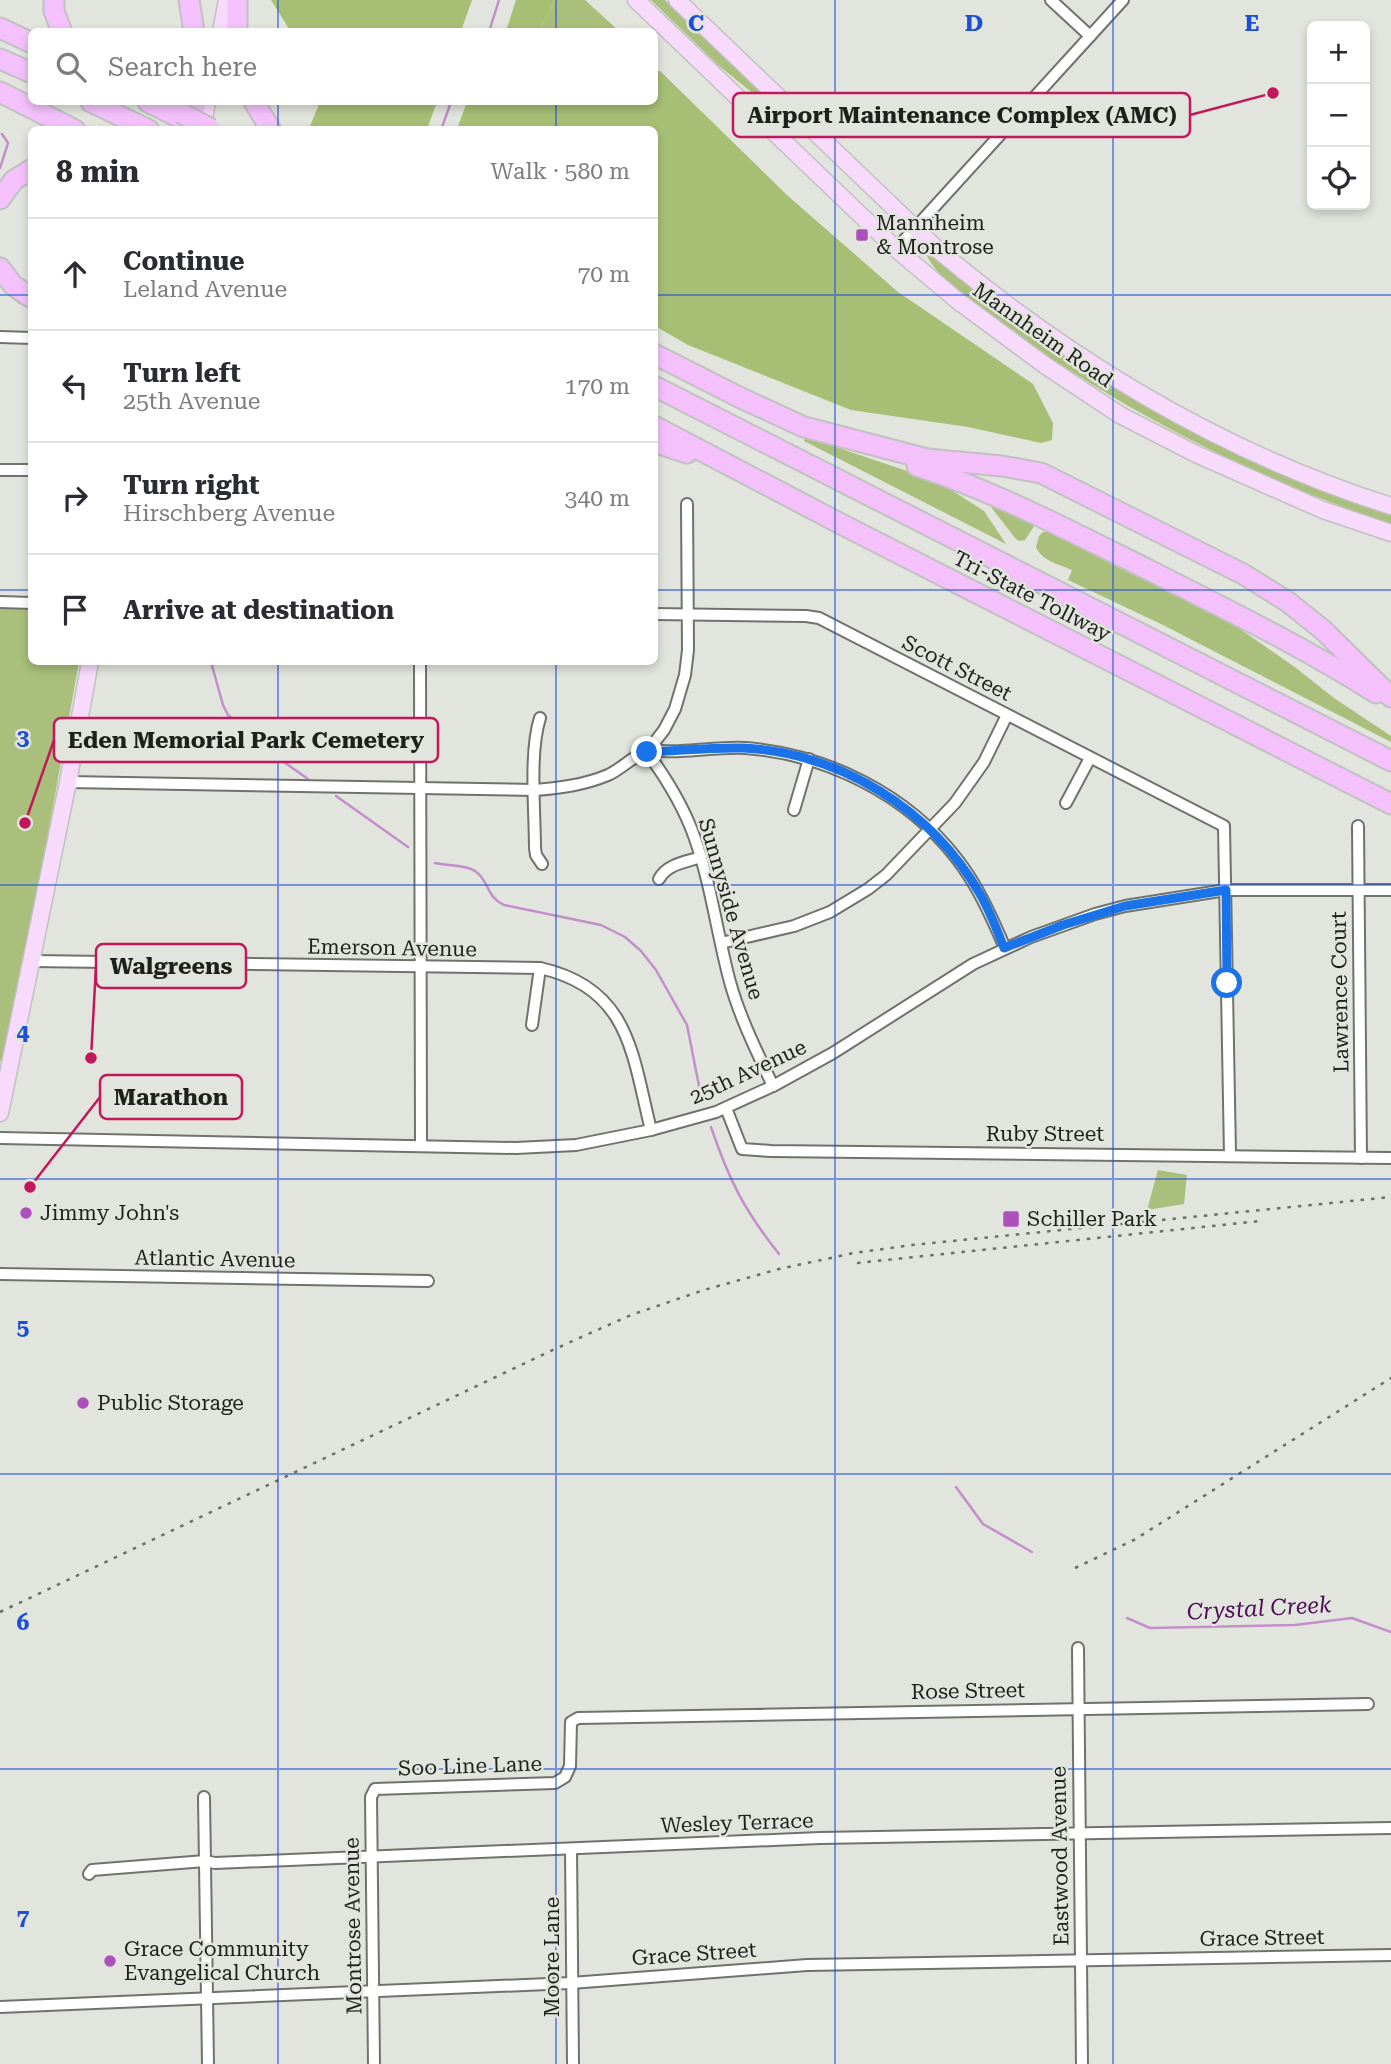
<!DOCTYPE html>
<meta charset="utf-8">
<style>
body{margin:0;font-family:"Roboto Serif",serif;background:#f2f2f3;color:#2b2b33}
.controls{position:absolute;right:21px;top:21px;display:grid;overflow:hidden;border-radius:10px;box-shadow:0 4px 10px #0003}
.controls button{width:63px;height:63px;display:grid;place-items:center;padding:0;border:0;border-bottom:2px solid #e1e1e2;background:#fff;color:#2b2b33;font:35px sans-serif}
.stop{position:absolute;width:21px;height:21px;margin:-16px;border:5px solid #1a73e8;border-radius:50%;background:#fff}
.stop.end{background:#1a73e8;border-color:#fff;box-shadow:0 2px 7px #0008}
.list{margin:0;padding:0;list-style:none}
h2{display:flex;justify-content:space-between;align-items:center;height:91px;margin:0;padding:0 28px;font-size:30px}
h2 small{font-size:23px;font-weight:400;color:#7c7c81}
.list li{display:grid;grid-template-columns:46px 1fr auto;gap:21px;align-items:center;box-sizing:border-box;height:112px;padding:0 28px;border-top:2px solid #e1e1e2}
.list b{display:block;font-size:26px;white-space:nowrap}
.list p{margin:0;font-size:23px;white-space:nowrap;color:#7c7c81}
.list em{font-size:23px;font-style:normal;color:#7c7c81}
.icon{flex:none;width:38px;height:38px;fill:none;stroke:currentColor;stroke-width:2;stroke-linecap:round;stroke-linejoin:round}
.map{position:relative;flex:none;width:1391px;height:2064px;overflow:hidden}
.search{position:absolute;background:#fff;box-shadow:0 4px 10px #0003;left:28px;top:28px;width:630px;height:77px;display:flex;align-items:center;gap:18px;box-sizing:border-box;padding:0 24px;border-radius:10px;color:#7c7c81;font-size:26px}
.panel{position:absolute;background:#fff;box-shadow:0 4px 10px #0003;left:28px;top:126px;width:630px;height:539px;border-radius:10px}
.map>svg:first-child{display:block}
</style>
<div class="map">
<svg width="1391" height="2064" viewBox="0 0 1391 2064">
<rect width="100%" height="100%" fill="#e2e5dd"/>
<g fill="#a9bf7b">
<path d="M555 0H585L619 31H542L541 26Z"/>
<path d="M651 0H665L789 119 787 121 718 65Z"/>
<path d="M928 251C1066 368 1219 458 1391 514V524C1250 476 1120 410 999 322 976 305 938 280 926 254Z"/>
<path d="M806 437 922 476 945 486 984 511 1006 544 804 441Z"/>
<path d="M984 498 1036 523 1025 540 1019 541 1015 538Z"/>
<path d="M1051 531 1220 615 1296 668 1334 698 1391 736V742L1161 624 1068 580 1072 570C1058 564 1042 561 1036 547L1039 536 1043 532Z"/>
<path d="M0 608H31L32 662H79L7 1062 0 1061Z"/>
<path d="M1158 1170 1187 1175 1184 1204 1147 1210Z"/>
</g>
<g fill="#a7be75">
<path d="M271 0H472L461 31 291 32Z"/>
<path d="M516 0H555L541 26 542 31H506Z"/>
<path d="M655 71H660L788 196 898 292 1033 384 1053 423 1052 440 1041 443 968 427 851 410 688 345 655 326 654 130 457 129 467 102H654Z"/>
<path d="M320 102H437L427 129H316L310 126Z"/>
</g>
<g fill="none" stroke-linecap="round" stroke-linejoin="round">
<g stroke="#c28fc9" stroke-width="2.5">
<path d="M489 32 499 0"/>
<path d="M441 130 451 102"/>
<path d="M0 168 8 143 2 134"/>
<path d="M6 292 20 303 32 309"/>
<path d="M211 662 223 705 228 715 284 762 308 779"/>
<path d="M336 796 408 847"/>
<path d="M435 863C447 866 464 864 475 871 489 880 486 897 504 905L601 925 625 937 641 951 656 970 687 1025 701 1096"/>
<path d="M711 1127C729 1180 744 1210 779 1254"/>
<path d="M956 1487 983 1524 1032 1552"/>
<path d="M1127 1618 1150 1628 1295 1625 1352 1618 1391 1632"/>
</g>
<g stroke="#70736c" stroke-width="14">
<g id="street">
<path d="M1051 0 1090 36"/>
<path d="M896 249 1123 0"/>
<path d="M0 337 32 338"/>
<path d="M0 470H32"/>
<path d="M687 504 688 650 685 675 675 709 664 730 647 752C666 778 683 805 694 836 711 883 717 934 730 982 740 1018 757 1052 773 1086"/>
<path d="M0 602 32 603"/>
<path d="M654 614 806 616 819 618 1224 826 1230 1155"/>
<path d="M420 662 421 1146"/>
<path d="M540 718C529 752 535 812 535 848L536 855 542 864"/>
<path d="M68 782 535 790C560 788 584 785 608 775 622 769 634 754 649 752 660 750 671 752 681 751 703 750 724 747 745 748 826 754 907 794 957 859 978 886 991 916 1005 948"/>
<path d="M1066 803 1090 758"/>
<path d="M794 810 809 759"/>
<path d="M1358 826 1361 1158"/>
<path d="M659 879C667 864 686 862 701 857"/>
<path d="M721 943 794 926 830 912 868 889 886 875 955 803 984 762 1007 715"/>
<path d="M32 961 540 968C630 988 632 1054 651 1130"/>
<path d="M532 1025 540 968"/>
<path d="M726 1108 742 1149 771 1151 1391 1158"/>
<path d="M0 1138 516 1148 576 1145 651 1130 716 1112 773 1086 833 1053 973 964 1031 937 1095 914 1125 906 1226 890H1391"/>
<path d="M0 1274 428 1281"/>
<path d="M1078 1648 1082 2064"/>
<path d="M204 1797 208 2064"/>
<path d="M571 1849 573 2064"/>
<path d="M89 1874 92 1870 205 1861 215 1863 820 1838 1391 1828"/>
<path d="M0 2007 571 1983 807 1965 1391 1955"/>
<path d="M374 2064 371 1797 375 1789 555 1783 565 1777 570 1766 571 1722 578 1718 1368 1704"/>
</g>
</g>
<g stroke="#c0c1c0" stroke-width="19">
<g id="primary">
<path d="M636 0 896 249 958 301 1046 366 1120 415 1196 454 1323 510 1391 533"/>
<path d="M677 0 937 249C1071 361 1223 453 1391 506"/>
<path d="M221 32 227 0"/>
<path d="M202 130 207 102"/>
<path d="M0 1113 68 782 90 662"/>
</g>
</g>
<g stroke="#c0c1c0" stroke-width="23">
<g id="highway">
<path d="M54 0V11L62 32"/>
<path d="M189 0 194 32"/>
<path d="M237 0V32"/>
<path d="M0 28 32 43"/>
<path d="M0 59 32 73"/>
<path d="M0 92 75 130"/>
<path d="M91 102 149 130"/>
<path d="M148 102 180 118"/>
<path d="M195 102V108"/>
<path d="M254 102 271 130"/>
<path d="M0 199 14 180 32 169"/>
<path d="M0 268 13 285 32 298"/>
<path d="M654 354 743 399 804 427 927 459 1002 466 1041 473 1243 574 1288 602 1323 630 1391 697"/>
<path d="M654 386 1391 761"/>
<path d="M654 426 843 525 1391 804"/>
<path d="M654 442 687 453"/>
<path d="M917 466C999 493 1074 533 1151 571 1227 610 1304 647 1376 693"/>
</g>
</g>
<use href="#street" stroke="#fff" stroke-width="10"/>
<use href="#primary" stroke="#f8dafd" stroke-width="16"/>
<use href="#highway" stroke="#f4c1fc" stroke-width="19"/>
<g stroke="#6c6e69" stroke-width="2.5" stroke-dasharray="3.5 7" stroke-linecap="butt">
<path d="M857 1263 1260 1221"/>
<path d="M1075 1568 1134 1540 1391 1378"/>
<path d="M0 1612 557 1348 631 1315 704 1290 779 1269 854 1253 912 1245 1391 1197"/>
</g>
<g stroke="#c0c1c0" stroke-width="23" stroke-linecap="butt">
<path id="highway-bridge" d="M181 113 211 129"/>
</g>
<use href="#highway-bridge" stroke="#f4c1fc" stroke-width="19"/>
</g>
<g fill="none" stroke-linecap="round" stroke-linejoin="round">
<path stroke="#1a73e8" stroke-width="9" d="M647 752C679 751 711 747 743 748 841 753 932 810 980 894 990 911 997 930 1004 948L1063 925 1125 906 1226 890 1227 983"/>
</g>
<path fill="none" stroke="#1d4ed8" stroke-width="2" stroke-opacity="0.55" d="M278 0V32M556 0V32M835 0V2064M1113 0V2064M278 102V130M556 102V130M0 295H32M654 295H1391M0 590H32M654 590H1391M278 662V2064M556 662V2064M0 885H1391M0 1179H1391M0 1474H1391M0 1769H1391"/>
<g fill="#ac50bb" stroke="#e2e5dd" stroke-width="2.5">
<rect x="855" y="228" width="14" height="14" rx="3.5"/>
<circle cx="26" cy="1213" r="7"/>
<rect x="1002" y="1210" width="18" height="18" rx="3.5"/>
<circle cx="83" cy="1403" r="7"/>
<circle cx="110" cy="1961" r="7"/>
</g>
<g text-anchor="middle" stroke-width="5" stroke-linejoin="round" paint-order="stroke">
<g font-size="21" fill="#1f201d" stroke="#e2e5dd" text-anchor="start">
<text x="876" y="230">Mannheim<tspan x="876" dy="24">&amp; Montrose</tspan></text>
<text x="40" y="1220">Jimmy John's</text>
<text x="1027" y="1226">Schiller Park</text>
<text x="97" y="1410">Public Storage</text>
<text x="124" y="1956">Grace Community<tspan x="124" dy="24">Evangelical Church</tspan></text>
</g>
<g font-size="21" fill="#1f201d" stroke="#e2e5dd">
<text transform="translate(1043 335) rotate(35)" y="7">Mannheim Road</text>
<text transform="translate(1032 596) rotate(27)" y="7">Tri-State Tollway</text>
<text transform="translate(957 668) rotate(27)" y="7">Scott Street</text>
<text transform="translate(731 909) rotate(74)" y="7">Sunnyside Avenue</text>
<text transform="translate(392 948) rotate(1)" y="7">Emerson Avenue</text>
<text transform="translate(1340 992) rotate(-91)" y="7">Lawrence Court</text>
<text transform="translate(748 1072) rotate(-25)" y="7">25th Avenue</text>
<text x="1045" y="1141">Ruby Street</text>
<text transform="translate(215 1259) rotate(1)" y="7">Atlantic Avenue</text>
<text transform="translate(968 1691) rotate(-1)" y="7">Rose Street</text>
<text transform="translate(470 1766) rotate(-2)" y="7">Soo Line Lane</text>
<text transform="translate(737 1823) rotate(-2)" y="7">Wesley Terrace</text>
<text transform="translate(1060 1856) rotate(-91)" y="7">Eastwood Avenue</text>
<text transform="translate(353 1926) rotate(-91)" y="7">Montrose Avenue</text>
<text transform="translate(1262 1938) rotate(-1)" y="7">Grace Street</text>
<text transform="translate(694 1954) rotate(-4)" y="7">Grace Street</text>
<text transform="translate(552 1957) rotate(-90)" y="7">Moore Lane</text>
</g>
<g font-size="23" font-style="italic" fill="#4c0d55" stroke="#e2e5dd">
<text transform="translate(1259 1608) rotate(-3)" y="8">Crystal Creek</text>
</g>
</g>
<g font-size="23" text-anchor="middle" font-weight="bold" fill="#1d4ed8" stroke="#e2e5dd" stroke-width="5" stroke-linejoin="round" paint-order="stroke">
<text x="696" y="31">C</text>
<text x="974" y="31">D</text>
<text x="1252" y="31">E</text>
<text x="23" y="745">3</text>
<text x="23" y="1040">4</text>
<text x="23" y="1335">5</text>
<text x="23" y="1630">6</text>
<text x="23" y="1925">7</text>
</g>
<path fill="none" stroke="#c2185b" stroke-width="2.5" d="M1273 93L1190 115M25 823L54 740M91 1058L96 966M30 1187L100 1097"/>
<g fill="#c2185b" stroke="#e2e5dd" stroke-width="2.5">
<circle cx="1273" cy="93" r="7"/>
<circle cx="25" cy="823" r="7"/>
<circle cx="91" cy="1058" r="7"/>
<circle cx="30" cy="1187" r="7"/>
</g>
<g fill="#e2e5dd" stroke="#c2185b" stroke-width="2.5">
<rect x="733" y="93" width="457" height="44" rx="7"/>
<rect x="54" y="718" width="384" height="44" rx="7"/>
<rect x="96" y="944" width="150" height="44" rx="7"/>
<rect x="100" y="1075" width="142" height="44" rx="7"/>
</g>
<g font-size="23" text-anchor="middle" font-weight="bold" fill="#1f201d">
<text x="962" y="123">Airport Maintenance Complex (AMC)</text>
<text x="246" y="748">Eden Memorial Park Cemetery</text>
<text x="171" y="974">Walgreens</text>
<text x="171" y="1105">Marathon</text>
</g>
</svg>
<div class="controls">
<button>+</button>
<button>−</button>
<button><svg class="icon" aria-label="locate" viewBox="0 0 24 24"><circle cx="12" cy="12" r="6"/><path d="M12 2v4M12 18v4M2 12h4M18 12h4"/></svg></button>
</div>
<div class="stop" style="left:1227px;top:983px"></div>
<div class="stop end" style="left:647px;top:752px"></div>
<div class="search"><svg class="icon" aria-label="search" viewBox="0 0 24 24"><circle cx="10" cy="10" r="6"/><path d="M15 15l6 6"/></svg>Search here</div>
<section class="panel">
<h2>8 min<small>Walk · 580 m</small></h2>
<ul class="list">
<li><svg class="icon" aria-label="ahead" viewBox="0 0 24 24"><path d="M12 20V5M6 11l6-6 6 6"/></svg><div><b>Continue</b><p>Leland Avenue</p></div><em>70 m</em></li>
<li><svg class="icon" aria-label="left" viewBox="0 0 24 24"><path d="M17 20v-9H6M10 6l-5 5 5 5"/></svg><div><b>Turn left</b><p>25th Avenue</p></div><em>170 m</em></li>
<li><svg class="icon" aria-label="right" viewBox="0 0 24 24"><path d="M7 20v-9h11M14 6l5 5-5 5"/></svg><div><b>Turn right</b><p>Hirschberg Avenue</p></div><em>340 m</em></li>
<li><svg class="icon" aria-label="arrive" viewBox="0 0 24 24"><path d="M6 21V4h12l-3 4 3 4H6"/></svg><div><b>Arrive at destination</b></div></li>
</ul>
</section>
</div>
